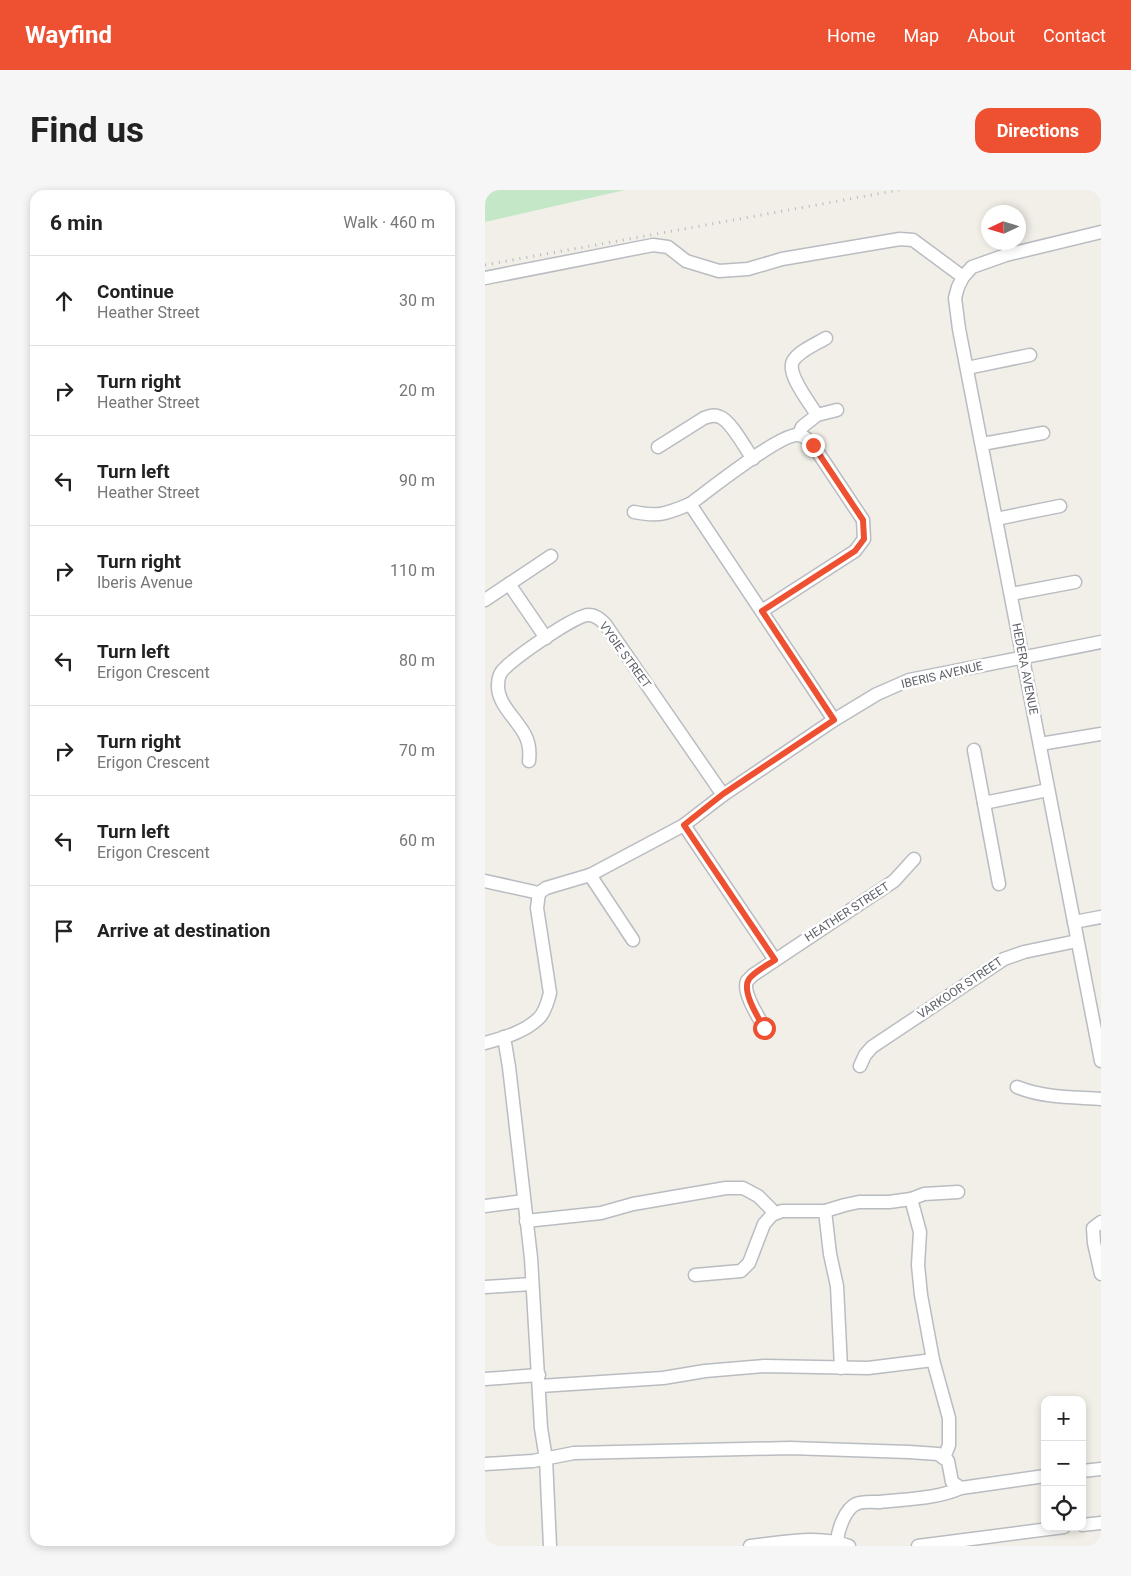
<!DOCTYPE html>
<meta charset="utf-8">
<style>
body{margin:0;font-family:Roboto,sans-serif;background:#f6f6f6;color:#222}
.controls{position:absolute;right:15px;bottom:15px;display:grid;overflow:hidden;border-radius:10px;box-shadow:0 2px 8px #0003}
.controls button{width:45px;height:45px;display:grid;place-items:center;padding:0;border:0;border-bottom:1px solid #e0e0e0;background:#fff;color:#222;font:25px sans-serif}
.compass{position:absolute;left:496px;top:15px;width:45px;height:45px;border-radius:50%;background:#fff;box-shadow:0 2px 8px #0003;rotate:266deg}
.stop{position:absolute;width:15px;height:15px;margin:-11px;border:4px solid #ed5131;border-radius:50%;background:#fff}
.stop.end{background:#ed5131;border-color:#fff;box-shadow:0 1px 5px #0008}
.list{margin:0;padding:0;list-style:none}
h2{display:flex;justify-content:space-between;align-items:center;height:65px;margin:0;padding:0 20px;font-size:21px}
h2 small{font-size:16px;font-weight:400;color:#767676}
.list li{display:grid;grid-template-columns:32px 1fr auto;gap:15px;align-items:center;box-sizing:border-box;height:90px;padding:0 20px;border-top:1px solid #e0e0e0}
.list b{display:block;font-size:19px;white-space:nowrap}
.list p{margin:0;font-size:16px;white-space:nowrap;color:#767676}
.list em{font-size:16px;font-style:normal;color:#767676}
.icon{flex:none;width:28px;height:28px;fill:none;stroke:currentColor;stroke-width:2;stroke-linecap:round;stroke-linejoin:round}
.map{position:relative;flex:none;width:616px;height:1356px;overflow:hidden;border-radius:15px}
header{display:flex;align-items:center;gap:30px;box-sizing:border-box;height:70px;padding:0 25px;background:#ed5131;color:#fff}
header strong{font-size:24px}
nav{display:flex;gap:28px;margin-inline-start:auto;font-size:18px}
.intro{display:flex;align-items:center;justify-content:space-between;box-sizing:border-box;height:120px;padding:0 30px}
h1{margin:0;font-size:35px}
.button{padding:12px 22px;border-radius:15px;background:#ed5131;color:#fff;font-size:18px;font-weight:700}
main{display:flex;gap:30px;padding:0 30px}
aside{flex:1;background:#fff;border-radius:15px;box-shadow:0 2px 8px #0003}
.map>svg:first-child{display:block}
</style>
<header>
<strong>Wayfind</strong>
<nav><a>Home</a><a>Map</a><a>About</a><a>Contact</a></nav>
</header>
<div class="intro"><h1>Find us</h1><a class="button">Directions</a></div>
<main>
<aside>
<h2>6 min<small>Walk · 460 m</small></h2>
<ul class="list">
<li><svg class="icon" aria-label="ahead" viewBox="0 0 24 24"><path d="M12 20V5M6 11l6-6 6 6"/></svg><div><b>Continue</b><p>Heather Street</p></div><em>30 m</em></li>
<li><svg class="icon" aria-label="right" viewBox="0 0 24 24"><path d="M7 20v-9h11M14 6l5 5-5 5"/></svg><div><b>Turn right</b><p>Heather Street</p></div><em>20 m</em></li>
<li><svg class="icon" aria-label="left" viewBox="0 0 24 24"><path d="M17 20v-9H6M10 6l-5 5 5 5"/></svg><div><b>Turn left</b><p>Heather Street</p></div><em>90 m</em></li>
<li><svg class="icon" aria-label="right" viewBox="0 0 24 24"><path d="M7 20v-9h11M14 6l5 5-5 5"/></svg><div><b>Turn right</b><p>Iberis Avenue</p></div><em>110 m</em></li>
<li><svg class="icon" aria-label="left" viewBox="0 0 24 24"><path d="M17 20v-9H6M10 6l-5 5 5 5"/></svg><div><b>Turn left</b><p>Erigon Crescent</p></div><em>80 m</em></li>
<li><svg class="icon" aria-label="right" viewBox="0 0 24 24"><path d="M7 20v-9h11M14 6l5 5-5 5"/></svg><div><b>Turn right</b><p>Erigon Crescent</p></div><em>70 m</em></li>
<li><svg class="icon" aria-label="left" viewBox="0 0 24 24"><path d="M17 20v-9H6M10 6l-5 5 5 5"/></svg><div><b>Turn left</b><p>Erigon Crescent</p></div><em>60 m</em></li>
<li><svg class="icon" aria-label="arrive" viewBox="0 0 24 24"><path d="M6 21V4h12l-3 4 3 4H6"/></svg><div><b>Arrive at destination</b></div></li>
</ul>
</aside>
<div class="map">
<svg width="616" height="1356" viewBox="0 0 616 1356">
<rect width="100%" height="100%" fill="#f1efe7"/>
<path fill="#c4e8c7" d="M0 0H140L0 32Z"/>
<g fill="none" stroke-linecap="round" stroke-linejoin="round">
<g stroke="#b9bcc1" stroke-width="15">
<g id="street">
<path d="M616 42 521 65 487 77 478 87 473 97 470 108 474 139 616 871"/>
<path d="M0 88 168 55 183 57 201 71 234 81 263 79 297 69 415 49 428 50 478 87"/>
<path d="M482 178 545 165"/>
<path d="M332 225 352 220"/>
<path d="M314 244 317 237 332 225C325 213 301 184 308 171 314 161 331 154 341 148"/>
<path d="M497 254 558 243"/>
<path d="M173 257 219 228C224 226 229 224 235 227 246 231 260 258 268 269"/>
<path d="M149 322C174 327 181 324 205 314"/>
<path d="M511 329 575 316"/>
<path d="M24 394 61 448"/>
<path d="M526 404 590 392"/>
<path d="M0 410 66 366"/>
<path d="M277 421 370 361 379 349 378 330 328 255C324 250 319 245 312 245 293 245 223 301 205 314L349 530"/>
<path d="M555 554 616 544"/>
<path d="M489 560 514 694"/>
<path d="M44 571C45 562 45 554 40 545 32 529 12 514 13 495 13 489 15 482 20 478 31 467 91 424 104 425 111 425 116 430 120 434L238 605"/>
<path d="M499 613 563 600"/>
<path d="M199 635 290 770"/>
<path d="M105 685 148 750"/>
<path d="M0 691 54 703"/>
<path d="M54 703 61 698 105 685 199 635 238 605 349 530 392 504 424 490 616 452"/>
<path d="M589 732 616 727"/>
<path d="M279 837C274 828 257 802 262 791 264 789 266 787 268 785L409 691 429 669"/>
<path d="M19 847 24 877 46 1068 56 1238 61 1269 65 1356"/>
<path d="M0 853C18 848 40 842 54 828 60 822 63 811 65 803L52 718 54 703"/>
<path d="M375 876 380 865 387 857 519 769 539 762 592 751"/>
<path d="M532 897C559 908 587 907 616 909"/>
<path d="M426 1009 435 1042 433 1075 436 1105 448 1170 464 1228V1255L459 1268"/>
<path d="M0 1016 39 1011"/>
<path d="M340 1021 345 1064 352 1096 356 1178"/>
<path d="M41 1031 116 1023 148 1014 241 998H258L273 1006 290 1023"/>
<path d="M616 1032 608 1038 609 1053 616 1084"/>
<path d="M210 1085 256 1081 264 1073 279 1034 287 1025 297 1021H340L360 1015 374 1012H404L426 1009 439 1004 473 1002"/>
<path d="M0 1097 47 1094"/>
<path d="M0 1189 54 1185"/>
<path d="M55 1196 178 1188 220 1181 280 1176 383 1178 448 1170"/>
<path d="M0 1274 48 1271 89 1263 305 1258 424 1262 453 1264 463 1271 467 1292 476 1298 560 1286"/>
<path d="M597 1281 616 1279"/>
<path d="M597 1335 616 1333"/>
<path d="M352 1351C353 1340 360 1319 371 1314 377 1311 388 1312 395 1312 422 1309 451 1309 476 1298"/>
<path d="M265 1356C297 1353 333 1344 364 1356"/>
<path d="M433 1356 579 1337"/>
</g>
</g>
<use href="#street" stroke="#fff" stroke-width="12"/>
<path stroke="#b7b8b9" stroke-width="3" stroke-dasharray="1 6" stroke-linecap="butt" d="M0 75 414 0"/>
</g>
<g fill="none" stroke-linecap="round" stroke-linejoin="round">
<path stroke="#ed5131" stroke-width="6" d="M279 838C273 827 256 801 264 789 270 781 281 776 290 770L199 635 238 604 349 530 277 421 370 361 379 349 378 330 328 255"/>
</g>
<g text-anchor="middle" stroke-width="5" stroke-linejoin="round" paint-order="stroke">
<g font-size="12" fill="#5e6268" stroke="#fff">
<text transform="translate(140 465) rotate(54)" y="4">VYGIE STREET</text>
<text transform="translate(540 479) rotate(79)" y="4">HEDERA AVENUE</text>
<text transform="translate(457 485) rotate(-13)" y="4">IBERIS AVENUE</text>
<text transform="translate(362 722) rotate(-33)" y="4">HEATHER STREET</text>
<text transform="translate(475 798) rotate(-34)" y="4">VARKOOR STREET</text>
</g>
</g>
</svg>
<div class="controls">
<button>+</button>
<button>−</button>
<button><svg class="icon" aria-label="locate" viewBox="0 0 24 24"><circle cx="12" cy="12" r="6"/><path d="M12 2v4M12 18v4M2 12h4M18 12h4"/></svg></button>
</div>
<svg class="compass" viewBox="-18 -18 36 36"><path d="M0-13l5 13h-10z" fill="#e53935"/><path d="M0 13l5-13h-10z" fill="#767676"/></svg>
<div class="stop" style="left:279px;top:838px"></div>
<div class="stop end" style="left:328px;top:255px"></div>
</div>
</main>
